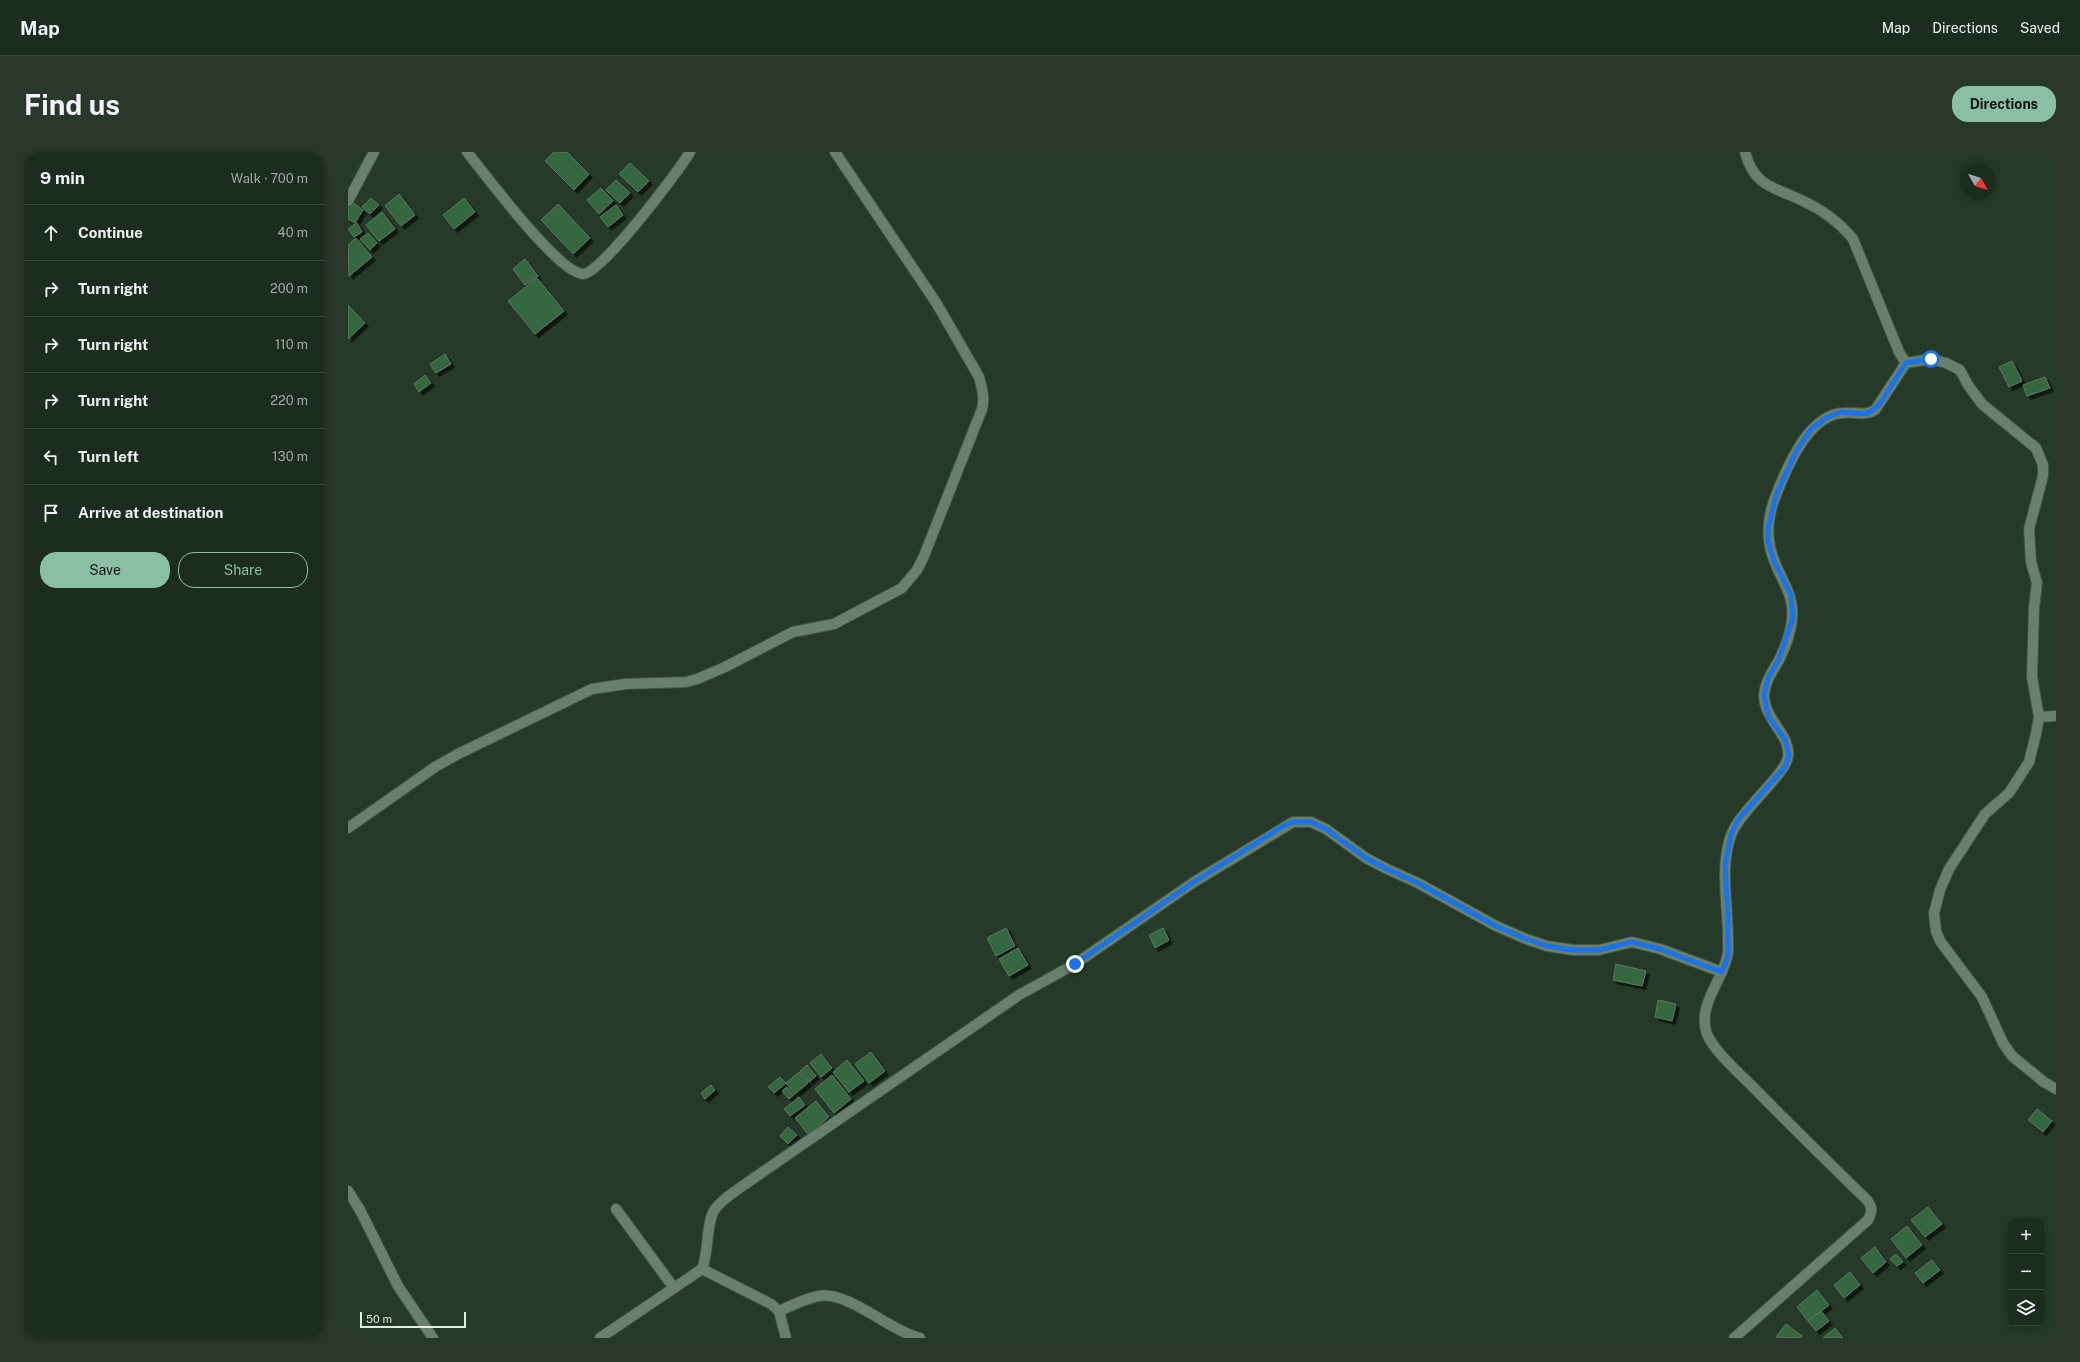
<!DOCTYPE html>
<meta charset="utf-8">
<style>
body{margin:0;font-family:"Public Sans",sans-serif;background:#29382b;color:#f1f3f6}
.controls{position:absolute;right:12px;bottom:12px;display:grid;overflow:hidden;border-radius:8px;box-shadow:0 2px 10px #0003}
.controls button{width:36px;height:36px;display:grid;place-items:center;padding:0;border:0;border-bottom:1px solid #3a483c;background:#1c2c1e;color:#f1f3f6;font:20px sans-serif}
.compass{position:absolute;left:1612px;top:12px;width:36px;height:36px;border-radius:50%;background:#1c2c1e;box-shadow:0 2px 10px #0003;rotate:129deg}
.scale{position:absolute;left:12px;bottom:10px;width:106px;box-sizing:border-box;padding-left:4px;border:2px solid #e0ede1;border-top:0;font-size:11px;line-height:14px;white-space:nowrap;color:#e0ede1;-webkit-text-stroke:3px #1b301e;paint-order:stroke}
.stop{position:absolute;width:12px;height:12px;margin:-9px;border:3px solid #1a73e8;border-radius:50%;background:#fff}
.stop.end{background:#1a73e8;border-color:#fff;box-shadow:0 1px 4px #0008}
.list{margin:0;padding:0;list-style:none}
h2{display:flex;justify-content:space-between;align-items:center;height:52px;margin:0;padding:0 16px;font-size:17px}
h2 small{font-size:13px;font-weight:400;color:#a0a7a4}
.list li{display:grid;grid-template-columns:26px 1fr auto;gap:12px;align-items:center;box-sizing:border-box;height:56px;padding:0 16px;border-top:1px solid #3a483c}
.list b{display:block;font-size:15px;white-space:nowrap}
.list em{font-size:13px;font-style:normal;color:#a0a7a4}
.actions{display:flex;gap:8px;padding:12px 16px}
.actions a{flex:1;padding:9px 0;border:1px solid #8abfa5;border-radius:16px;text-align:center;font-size:14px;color:#8abfa5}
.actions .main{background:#8abfa5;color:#111}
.icon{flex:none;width:22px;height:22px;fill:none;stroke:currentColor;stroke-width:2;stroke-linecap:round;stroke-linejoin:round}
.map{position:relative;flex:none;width:1708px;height:1186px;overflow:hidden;border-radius:16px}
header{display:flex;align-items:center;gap:24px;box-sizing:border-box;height:56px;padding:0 20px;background:#1c2c1e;border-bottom:1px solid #3a483c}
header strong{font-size:19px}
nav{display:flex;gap:22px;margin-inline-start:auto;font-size:14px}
.intro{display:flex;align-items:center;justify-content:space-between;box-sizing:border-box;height:96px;padding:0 24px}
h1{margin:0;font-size:28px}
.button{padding:10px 18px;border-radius:16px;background:#8abfa5;color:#111;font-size:14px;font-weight:700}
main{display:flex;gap:24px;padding:0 24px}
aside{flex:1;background:#1c2c1e;border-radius:16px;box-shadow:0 2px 10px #0003}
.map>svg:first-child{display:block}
</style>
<header>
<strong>Map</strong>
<nav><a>Map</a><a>Directions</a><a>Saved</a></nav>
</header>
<div class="intro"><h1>Find us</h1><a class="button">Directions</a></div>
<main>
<aside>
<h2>9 min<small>Walk · 700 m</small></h2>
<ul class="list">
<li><svg class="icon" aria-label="ahead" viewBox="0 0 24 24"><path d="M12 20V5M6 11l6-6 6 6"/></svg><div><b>Continue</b></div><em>40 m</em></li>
<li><svg class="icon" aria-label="right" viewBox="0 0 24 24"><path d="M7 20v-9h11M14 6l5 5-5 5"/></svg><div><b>Turn right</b></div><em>200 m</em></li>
<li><svg class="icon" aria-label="right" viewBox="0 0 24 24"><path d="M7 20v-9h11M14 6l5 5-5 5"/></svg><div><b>Turn right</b></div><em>110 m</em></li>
<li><svg class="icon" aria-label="right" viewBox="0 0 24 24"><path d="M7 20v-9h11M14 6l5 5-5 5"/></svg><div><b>Turn right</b></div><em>220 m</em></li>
<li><svg class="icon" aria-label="left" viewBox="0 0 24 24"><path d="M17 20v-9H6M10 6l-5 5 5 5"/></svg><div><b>Turn left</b></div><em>130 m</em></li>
<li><svg class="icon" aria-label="arrive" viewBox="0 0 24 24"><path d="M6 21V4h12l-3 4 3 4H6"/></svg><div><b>Arrive at destination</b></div></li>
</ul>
<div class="actions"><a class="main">Save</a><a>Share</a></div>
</aside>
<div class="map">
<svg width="1708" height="1186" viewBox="0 0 1708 1186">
<defs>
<filter id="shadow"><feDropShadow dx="3.5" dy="3.5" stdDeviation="0" flood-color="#0009"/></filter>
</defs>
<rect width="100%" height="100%" fill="#253a28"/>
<g fill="#35683f" stroke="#5f7762" filter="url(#shadow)">
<path d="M206 0H219L241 22 226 38 197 9Z"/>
<path d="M282 11 301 29 290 40 271 22Z"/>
<path d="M268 28 282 41 272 51 258 38Z"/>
<path d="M253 36 265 49 251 62 239 48Z"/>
<path d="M51 42 67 63 53 74 37 54Z"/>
<path d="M23 46 31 53 22 62 14 55Z"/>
<path d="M116 46 127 60 106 77 95 63Z"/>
<path d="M2 49 15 58 7 71 0 67V53Z"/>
<path d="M210 52 242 86 225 102 193 68Z"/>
<path d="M268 53 275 63 260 75 252 65Z"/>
<path d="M34 60 47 77 31 89 18 73Z"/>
<path d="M9 71 14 80 6 85 0 77Z"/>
<path d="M20 81 29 91 22 98 12 87Z"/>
<path d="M8 86 24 105 1 124 0 93Z"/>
<path d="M177 107 190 124 177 133 165 117Z"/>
<path d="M189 126 216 159 187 182 160 149Z"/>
<path d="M0 153 17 171 0 187Z"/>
<path d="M97 202 103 212 88 221 82 212Z"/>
<path d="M1664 209 1674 229 1661 235 1651 215Z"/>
<path d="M77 223 83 231 71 240 66 232Z"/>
<path d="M1697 225 1702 236 1679 244 1675 233Z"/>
<path d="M658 776 667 794 648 804 639 786Z"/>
<path d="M815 776 821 788 807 796 801 783Z"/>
<path d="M670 796 680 813 661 824 651 807Z"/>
<path d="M1268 812 1298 819 1294 834 1265 828Z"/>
<path d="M1310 848 1328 852 1324 869 1307 865Z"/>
<path d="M523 900 537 919 521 931 507 912Z"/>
<path d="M473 902 484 916 473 925 462 911Z"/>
<path d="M499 908 516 929 501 940 485 920Z"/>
<path d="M459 913 468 924 461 930 452 919Z"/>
<path d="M451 920 460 931 447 942 438 931Z"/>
<path d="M484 923 503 947 486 961 467 937Z"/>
<path d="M432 925 438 931 426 941 420 935Z"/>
<path d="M363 933 367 938 357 947 353 941Z"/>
<path d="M439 935 446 943 441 947 434 939Z"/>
<path d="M451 945 457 953 442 964 436 957Z"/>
<path d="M468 949 481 965 460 982 447 966Z"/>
<path d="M1689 957 1704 969 1695 980 1680 968Z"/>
<path d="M440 975 449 983 440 992 432 984Z"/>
<path d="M1580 1055 1594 1072 1577 1085 1563 1068Z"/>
<path d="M1559 1074 1574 1093 1558 1106 1543 1087Z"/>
<path d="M1527 1095 1538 1110 1525 1121 1513 1106Z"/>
<path d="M1548 1102 1555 1110 1549 1114 1542 1107Z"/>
<path d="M1584 1108 1592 1118 1575 1131 1567 1121Z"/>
<path d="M1502 1120 1512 1133 1496 1146 1486 1133Z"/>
<path d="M1469 1138 1481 1153 1460 1169 1449 1155Z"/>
<path d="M1473 1159 1481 1169 1468 1179 1460 1169Z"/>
<path d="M1438 1172 1454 1184 1453 1186 1428 1185Z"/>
<path d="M1487 1176 1495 1186H1475Z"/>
</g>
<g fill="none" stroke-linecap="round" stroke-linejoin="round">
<g stroke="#435646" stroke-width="12">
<g id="street">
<path d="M119 0C137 22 210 121 235 122 252 123 331 19 342 0"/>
<path d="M0 49 26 0"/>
<path d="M1558 211 1583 207 1598 211 1612 218 1620 233 1634 252 1688 296 1695 313V324L1681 377 1683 410 1689 431 1686 456 1684 525 1691 565 1688 582 1681 610 1661 641 1637 662 1601 717 1592 738 1586 761 1588 779 1592 789 1634 845 1655 891 1664 904 1696 930 1708 937"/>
<path d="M1691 565 1708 564"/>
<path d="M0 676 87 615 110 602 244 537 277 532 338 530 349 527 375 516 445 480 486 472 554 436 569 418 576 404 634 257C637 247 634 236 631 225L589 152 487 0"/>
<path d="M0 1039 12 1058 50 1134 85 1186"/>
<path d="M268 1057 326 1136"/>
<path d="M354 1117 423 1152 431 1159 438 1186"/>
<path d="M431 1159C443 1154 458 1146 471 1144 501 1139 543 1180 572 1186"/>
<path d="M252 1186 354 1117C361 1101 358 1069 367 1057 377 1044 394 1035 406 1026L671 843 727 812 846 730 945 670H963L978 677 1018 706 1039 717 1070 731 1148 774 1178 787 1199 794 1225 798H1251L1284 790 1312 797 1374 820"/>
<path d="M1386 1186 1520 1068C1524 1059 1525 1056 1519 1048 1480 1010 1441 972 1403 933 1390 920 1366 899 1359 882 1349 854 1373 831 1379 805 1381 799 1380 792 1380 786 1380 754 1371 711 1384 681 1393 658 1439 621 1440 604 1443 583 1416 568 1416 543 1417 529 1425 519 1431 508 1437 496 1443 480 1444 467 1447 444 1433 428 1426 408 1417 386 1420 361 1430 338 1441 311 1461 264 1494 261 1507 259 1515 265 1527 258L1558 211 1551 200 1505 87C1491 70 1473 57 1453 48 1425 35 1406 34 1397 0"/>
</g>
</g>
<use href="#street" stroke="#69816c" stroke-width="10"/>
</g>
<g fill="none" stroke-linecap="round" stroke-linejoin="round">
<path stroke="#1a73e8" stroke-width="5" d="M727 812 846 730 937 673 945 670H963L978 677 1018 706 1039 717 1070 731 1148 774 1178 787 1199 794 1225 798H1251L1284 790 1312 797 1374 820 1380 804V763L1377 713 1383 683 1390 668 1437 615 1441 603 1437 587 1420 564 1416 543 1420 526 1431 507 1445 466 1443 443 1426 409 1420 389V376L1429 341 1448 300 1463 277 1478 266 1493 260 1519 262 1531 253 1558 211 1583 207"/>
</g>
</svg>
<div class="controls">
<button>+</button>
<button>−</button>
<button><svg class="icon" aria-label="layers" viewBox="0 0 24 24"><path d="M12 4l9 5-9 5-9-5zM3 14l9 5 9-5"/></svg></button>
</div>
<svg class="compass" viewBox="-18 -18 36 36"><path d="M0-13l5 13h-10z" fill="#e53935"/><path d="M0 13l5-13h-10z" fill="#a0a7a4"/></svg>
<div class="scale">50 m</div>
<div class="stop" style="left:1583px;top:207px"></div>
<div class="stop end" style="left:727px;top:812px"></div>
</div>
</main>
